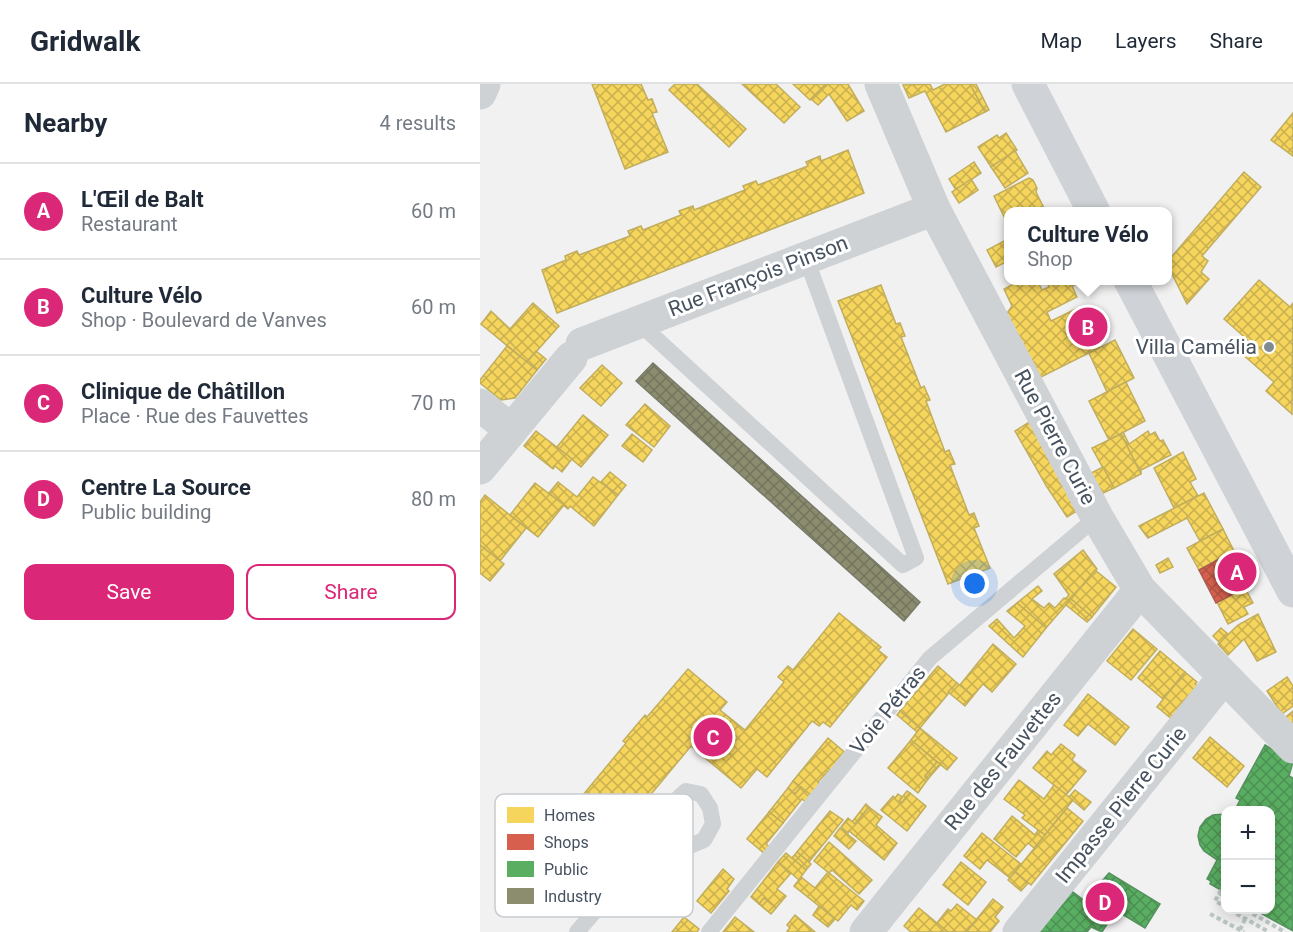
<!DOCTYPE html>
<meta charset="utf-8">
<style>
body{margin:0;font-family:Roboto,sans-serif;background:#f6f6f7;color:#1f2937}
.controls{position:absolute;right:18px;bottom:18px;display:grid;overflow:hidden;border-radius:12px;box-shadow:0 3px 15px #0003}
.controls button{width:54px;height:54px;display:grid;place-items:center;padding:0;border:0;border-bottom:2px solid #e0e1e3;background:#fff;color:#1f2937;font:30px sans-serif}
.you{position:absolute;left:495px;top:500px;width:21px;height:21px;margin:-15px;border:4px solid #fff;border-radius:50%;background:#1a73e8;box-shadow:0 0 0 9px #1a73e833}
.badge{display:grid;place-items:center;width:39px;height:39px;border-radius:50%;background:#db2777;color:#fff;font-size:20px;font-weight:700}
.pin{position:absolute;translate:-50% -50%;border:3px solid #fff;box-shadow:0 2px 6px #0006}
.popup{position:absolute;left:524px;top:123px;width:168px;height:78px;box-sizing:border-box;display:grid;place-content:center;border-radius:12px;background:#fff;filter:drop-shadow(0 2px 4px #0005);font-size:20px;white-space:nowrap;color:#747a83}
.popup b{font-size:22px;color:#1f2937}
.popup::after{content:'';position:absolute;left:50%;top:100%;margin-left:-12px;border:12px solid transparent;border-top-color:#fff}
.list{margin:0;padding:0;list-style:none}
h2{display:flex;justify-content:space-between;align-items:center;height:78px;margin:0;padding:0 24px;font-size:26px}
h2 small{font-size:20px;font-weight:400;color:#747a83}
.list li{display:grid;grid-template-columns:39px 1fr auto;gap:18px;align-items:center;box-sizing:border-box;height:96px;padding:0 24px;border-top:2px solid #e0e1e3}
.list b{display:block;font-size:22px;white-space:nowrap}
.list p{margin:0;font-size:20px;white-space:nowrap;color:#747a83}
.list em{font-size:20px;font-style:normal;color:#747a83}
.actions{display:flex;gap:12px;padding:18px 24px}
.actions a{flex:1;padding:14px 0;border:2px solid #db2777;border-radius:12px;text-align:center;font-size:21px;color:#db2777}
.actions .main{background:#db2777;color:#fff}
.map{position:relative;flex:none;width:813px;height:848px;overflow:hidden}
header{display:flex;align-items:center;gap:36px;box-sizing:border-box;height:84px;padding:0 30px;background:#fff;border-bottom:2px solid #e0e1e3}
header strong{font-size:28px}
nav{display:flex;gap:33px;margin-inline-start:auto;font-size:21px}
main{display:flex}
aside{flex:1;background:#fff}
.map>svg:first-child{display:block}
</style>
<header>
<strong>Gridwalk</strong>
<nav><a>Map</a><a>Layers</a><a>Share</a></nav>
</header>
<main>
<aside>
<h2>Nearby<small>4 results</small></h2>
<ul class="list">
<li><span class="badge">A</span><div><b>L'Œil de Balt</b><p>Restaurant</p></div><em>60 m</em></li>
<li><span class="badge">B</span><div><b>Culture Vélo</b><p>Shop · Boulevard de Vanves</p></div><em>60 m</em></li>
<li><span class="badge">C</span><div><b>Clinique de Châtillon</b><p>Place · Rue des Fauvettes</p></div><em>70 m</em></li>
<li><span class="badge">D</span><div><b>Centre La Source</b><p>Public building</p></div><em>80 m</em></li>
</ul>
<div class="actions"><a class="main">Save</a><a>Share</a></div>
</aside>
<div class="map">
<svg width="813" height="848" viewBox="0 0 813 848">
<defs>
<pattern id="homes-cross-hatch" width="8" height="8" patternUnits="userSpaceOnUse" patternTransform="scale(1.5)"><rect width="8" height="8" fill="#f6d55c"/><path d="M0 0l8 8M0 8l8-8" fill="none" stroke="#c9af4f"/></pattern>
<pattern id="shops-cross-hatch" width="8" height="8" patternUnits="userSpaceOnUse" patternTransform="scale(1.5)"><rect width="8" height="8" fill="#d6604d"/><path d="M0 0l8 8M0 8l8-8" fill="none" stroke="#af5243"/></pattern>
<pattern id="public-cross-hatch" width="8" height="8" patternUnits="userSpaceOnUse" patternTransform="scale(1.5)"><rect width="8" height="8" fill="#5aae61"/><path d="M0 0l8 8M0 8l8-8" fill="none" stroke="#4c9053"/></pattern>
<pattern id="industry-cross-hatch" width="8" height="8" patternUnits="userSpaceOnUse" patternTransform="scale(1.5)"><rect width="8" height="8" fill="#8c8c6e"/><path d="M0 0l8 8M0 8l8-8" fill="none" stroke="#74755e"/></pattern>
</defs>
<rect width="100%" height="100%" fill="#f2f1f1"/>
<g fill="url(#homes-cross-hatch)" stroke="#c1ae5d" stroke-width="1.5">
<path d="M112 0H161L168 16 172 15 177 28 172 29 188 68 145 85Z"/>
<path d="M195 0H217L266 45 249 63 189 6Z"/>
<path d="M262 0H296L320 23 304 39Z"/>
<path d="M313 0H344L345 1 330 16Z"/>
<path d="M349 0H368L384 27 367 37 349 10 338 21 331 15 345 1Z"/>
<path d="M450 0 453 6 465 0H490L505 28 466 48 445 7 429 14 423 1Z"/>
<path d="M490 0H496L509 26 505 28Z"/>
<path d="M813 29V72L791 56Z"/>
<path d="M526 49 537 66 511 83 498 63 517 51 519 54Z"/>
<path d="M368 66 384 109 77 229 62 186 86 176 85 172 97 167 99 171 150 152 148 147 161 142 163 146 201 131 199 127 213 122 214 126 265 106 263 102 276 97 278 101 328 82 326 78 340 72 341 77Z"/>
<path d="M535 67 548 89 525 104 511 83Z"/>
<path d="M494 78 501 89 476 106 469 95Z"/>
<path d="M764 88 781 103 722 172 728 177 721 188 729 195 707 220 688 182V177Z"/>
<path d="M549 94 553 96 557 104 556 108 566 128H528V141L514 112Z"/>
<path d="M491 95 498 106 479 119 472 108Z"/>
<path d="M528 155V177L516 183 507 166Z"/>
<path d="M541 196H557L562 206 569 203 566 196H597L598 199 592 202 597 213 567 228 571 237 598 224 619 264 555 296 523 235 532 222 524 205Z"/>
<path d="M779 196 810 223 813 219 812 330 786 307 794 298 761 269 770 258 744 235Z"/>
<path d="M401 201 416 240 420 239 425 252 421 253 441 304 444 302 450 316 446 317 465 368 469 366 475 380 470 381 489 431 494 429 499 442 494 444 510 484 468 500 358 217Z"/>
<path d="M53 219 79 242 47 278 1 240 11 227 30 245Z"/>
<path d="M635 256 654 294 627 308 609 269Z"/>
<path d="M27 262 57 286 35 314 21 316 0 299V296Z"/>
<path d="M56 267 66 275 57 286 47 278Z"/>
<path d="M122 281 142 299 121 322 100 304Z"/>
<path d="M646 298 665 337 629 356 609 317Z"/>
<path d="M165 320 190 342 174 363 146 341Z"/>
<path d="M103 331 128 351 101 383 77 363Z"/>
<path d="M554 335 605 422 587 433 567 403 535 347Z"/>
<path d="M56 347 92 375 82 388 75 382 73 385 44 362Z"/>
<path d="M668 347 670 351 675 348 680 357 683 356 691 371 661 386V390L641 350 643 348 649 360Z"/>
<path d="M152 350 172 366 163 378 142 362Z"/>
<path d="M641 350 661 390 634 404 612 364Z"/>
<path d="M703 368 716 395 710 398 718 412 694 424 674 384Z"/>
<path d="M623 383 634 404 621 410 609 390Z"/>
<path d="M130 388 146 401 138 411 121 398Z"/>
<path d="M113 393 138 411 114 442 90 422 88 425 69 409 78 398 97 413Z"/>
<path d="M55 399 84 421 58 453 30 431Z"/>
<path d="M724 409 743 445 720 457 707 434 668 454 659 442Z"/>
<path d="M5 411 46 444 20 477 0 461V418Z"/>
<path d="M743 445 754 467 719 486 707 464Z"/>
<path d="M0 461 24 480 10 497 0 489Z"/>
<path d="M603 466 617 485 566 544 537 519 558 502 562 507 552 515 564 524 569 519 575 524 584 514 585 515 589 511 574 490Z"/>
<path d="M688 474 693 483 680 489 676 481Z"/>
<path d="M615 486 636 503 612 533 591 515Z"/>
<path d="M765 504 773 519 764 523 768 530 748 540 737 518Z"/>
<path d="M591 515 612 533 607 538 586 521Z"/>
<path d="M537 519 566 544 543 573 509 542 517 535 534 554 545 542 527 527Z"/>
<path d="M359 529 401 563 398 566 407 573 350 643 343 638 339 642 332 637 287 693 277 685 261 704 211 662 109 785 82 762 73 773 66 768 75 757 69 752 146 659 143 657 165 631 167 633 208 585 247 618 240 626 265 646 304 598 298 593 308 582 313 586Z"/>
<path d="M778 530 796 568 777 577 764 555 748 571 738 560 758 541Z"/>
<path d="M741 544 748 550 740 559 733 552Z"/>
<path d="M653 545 677 565 651 596 627 577Z"/>
<path d="M513 560 536 580 512 608 503 600 493 612 480 601Z"/>
<path d="M680 567 705 588 683 615 658 594Z"/>
<path d="M458 582 477 599 440 644 420 627Z"/>
<path d="M705 588 717 598 715 600 725 608 699 641 677 623Z"/>
<path d="M807 593 813 602V622L802 630 787 607Z"/>
<path d="M477 599 493 612 485 622 468 608Z"/>
<path d="M608 610 649 643 635 661 608 640 598 652 584 641Z"/>
<path d="M420 627 440 644 437 648 417 631Z"/>
<path d="M813 627V649L801 637Z"/>
<path d="M440 644 477 674 467 686 431 656Z"/>
<path d="M730 653 764 682 747 703 713 674Z"/>
<path d="M348 654 368 671 352 690 348 687 338 698 342 702 333 713 313 697Z"/>
<path d="M431 656 457 678 445 692 448 695 438 709 408 684Z"/>
<path d="M581 660 595 671 592 676 606 687 586 711 553 684 567 667 571 671Z"/>
<path d="M457 678 461 680 448 695 445 692Z"/>
<path d="M539 696 564 715 574 701 593 716 565 751 542 734 545 731 524 715Z"/>
<path d="M313 697 321 703 315 710 308 704Z"/>
<path d="M321 703 333 713 328 720 322 715 303 739 289 728 308 704 315 710Z"/>
<path d="M595 706 611 718 604 726 589 713Z"/>
<path d="M427 707 430 709 422 719 419 717Z"/>
<path d="M430 709 446 722 427 747 401 726 413 712 415 714 418 710 422 713 419 717 422 719Z"/>
<path d="M386 720 389 723 375 740 372 738Z"/>
<path d="M389 723 402 733 396 741 417 759 404 776 369 747 368 749 361 743 368 734 375 740Z"/>
<path d="M587 724 603 737 551 801 535 788Z"/>
<path d="M350 727 363 736 329 778 317 768Z"/>
<path d="M289 728 303 739 286 760 291 764 286 771 267 755Z"/>
<path d="M532 732 555 751 558 746 565 751 554 764 548 759 536 773 514 755Z"/>
<path d="M360 744 376 757 369 765 354 752Z"/>
<path d="M502 749 541 780 530 794 507 776 500 785 484 772Z"/>
<path d="M349 758 392 796 379 810 352 786 349 789 334 777Z"/>
<path d="M317 768 331 780 326 786 312 774Z"/>
<path d="M306 769 326 786 319 796 298 778Z"/>
<path d="M298 778 311 789 297 805 306 812 296 824 284 814 279 820 271 813Z"/>
<path d="M481 778 506 798 488 821 463 801Z"/>
<path d="M243 785 254 795 247 805 249 807 231 829 217 817Z"/>
<path d="M348 788 384 817 377 826 371 821 358 837 314 802 321 793 335 804Z"/>
<path d="M535 788 548 799 541 807 528 796Z"/>
<path d="M284 814 296 824 291 830 279 820Z"/>
<path d="M513 815 523 823 515 833 519 837 510 848H489L487 847Z"/>
<path d="M477 820 497 836 486 848H468L457 839 468 825 471 827Z"/>
<path d="M339 822 355 835 348 843 333 831Z"/>
<path d="M439 824 457 839 468 848H431L424 842Z"/>
<path d="M315 831 335 848H309L307 847 310 844 307 841Z"/>
<path d="M204 833 219 845 217 848H192Z"/>
<path d="M255 833 274 848H243Z"/>
</g>
<path fill="url(#shops-cross-hatch)" stroke="#ab5c52" stroke-width="1.5" d="M754 467 771 501 736 519 719 486Z"/>
<g fill="url(#public-cross-hatch)" stroke="#549260" stroke-width="1.5">
<path d="M785 661 813 678 809 692 813 694V847L775 826H790V726H755L760 716 756 714Z"/>
<path d="M745 730H746V809L730 800 731 797 727 795 737 776 724 767 720 761 718 752 720 743 726 735 733 731Z"/>
<path d="M629 789 680 820 665 844 632 824 628 832 631 834 622 848 611 843 607 848H548L585 802 605 817Z"/>
</g>
<path fill="url(#industry-cross-hatch)" stroke="#777b6a" stroke-width="1.5" d="M173 279 440 518 424 537 156 297Z"/>
<g fill="none" stroke-linecap="round" stroke-linejoin="round">
<g stroke="#bac7c4" stroke-width="4" stroke-dasharray="4.5 3" stroke-linecap="butt">
<path d="M741 806 735 817 746 823"/>
<path d="M739 809 746 813"/>
<path d="M750 826 789 848"/>
<path d="M766 826 805 848"/>
<path d="M730 830 764 848"/>
<path d="M760 846 765 835"/>
</g>
<g stroke="#ced2d5" stroke-width="16">
<path d="M158 238 423 481 436 474 326 174"/>
<path d="M97 848 149 787 193 719 206 707 221 710 230 724 233 740 224 756 149 787"/>
<path d="M229 848 450 574 617 433"/>
</g>
<g stroke="#ced2d5" stroke-width="33">
<path d="M401 0 454 125 617 433 660 506 813 663"/>
<path d="M0 9 4 0"/>
<path d="M102 260 454 125"/>
<path d="M0 321 31 346"/>
<path d="M0 384 91 274"/>
<path d="M386 848 660 506"/>
<path d="M539 848 744 593"/>
</g>
<g stroke="#cfd2d6" stroke-width="33">
<path d="M548 0 614 128"/>
<path d="M650 196 813 507"/>
</g>
</g>
<circle fill="#828a92" stroke="#fff" stroke-width="2" cx="789" cy="263" r="6"/>
<g text-anchor="middle" stroke-width="6" stroke-linejoin="round" paint-order="stroke">
<g font-size="21" fill="#46525f" stroke="#fff">
<text transform="translate(278 192) rotate(-21)" y="7">Rue François Pinson</text>
<text transform="translate(575 353) rotate(62)" y="7">Rue Pierre Curie</text>
<text transform="translate(408 626) rotate(-51)" y="7">Voie Pétras</text>
<text transform="translate(523 677) rotate(-51)" y="7">Rue des Fauvettes</text>
<text transform="translate(641 721) rotate(-51)" y="7">Impasse Pierre Curie</text>
</g>
<g font-size="21" fill="#46525f" stroke="#fff" text-anchor="end">
<text x="777" y="270">Villa Camélia</text>
</g>
</g>
<rect x="15" y="710" width="198" height="123" rx="9" fill="#fff" stroke="#c8cbcf" stroke-width="1.5"/>
<rect x="27" y="723" width="27" height="16" fill="#f6d55c"/>
<rect x="27" y="750" width="27" height="16" fill="#d6604d"/>
<rect x="27" y="777" width="27" height="16" fill="#5aae61"/>
<rect x="27" y="804" width="27" height="16" fill="#8c8c6e"/>
<g font-size="16" fill="#46525f">
<text x="64" y="737">Homes</text>
<text x="64" y="764">Shops</text>
<text x="64" y="791">Public</text>
<text x="64" y="818">Industry</text>
</g>
</svg>
<div class="controls">
<button>+</button>
<button>−</button>
</div>
<div class="you"></div>
<div class="pin badge" style="left:757px;top:488px">A</div>
<div class="pin badge" style="left:608px;top:243px">B</div>
<div class="popup"><b>Culture Vélo</b>Shop</div>
<div class="pin badge" style="left:233px;top:653px">C</div>
<div class="pin badge" style="left:625px;top:818px">D</div>
</div>
</main>
